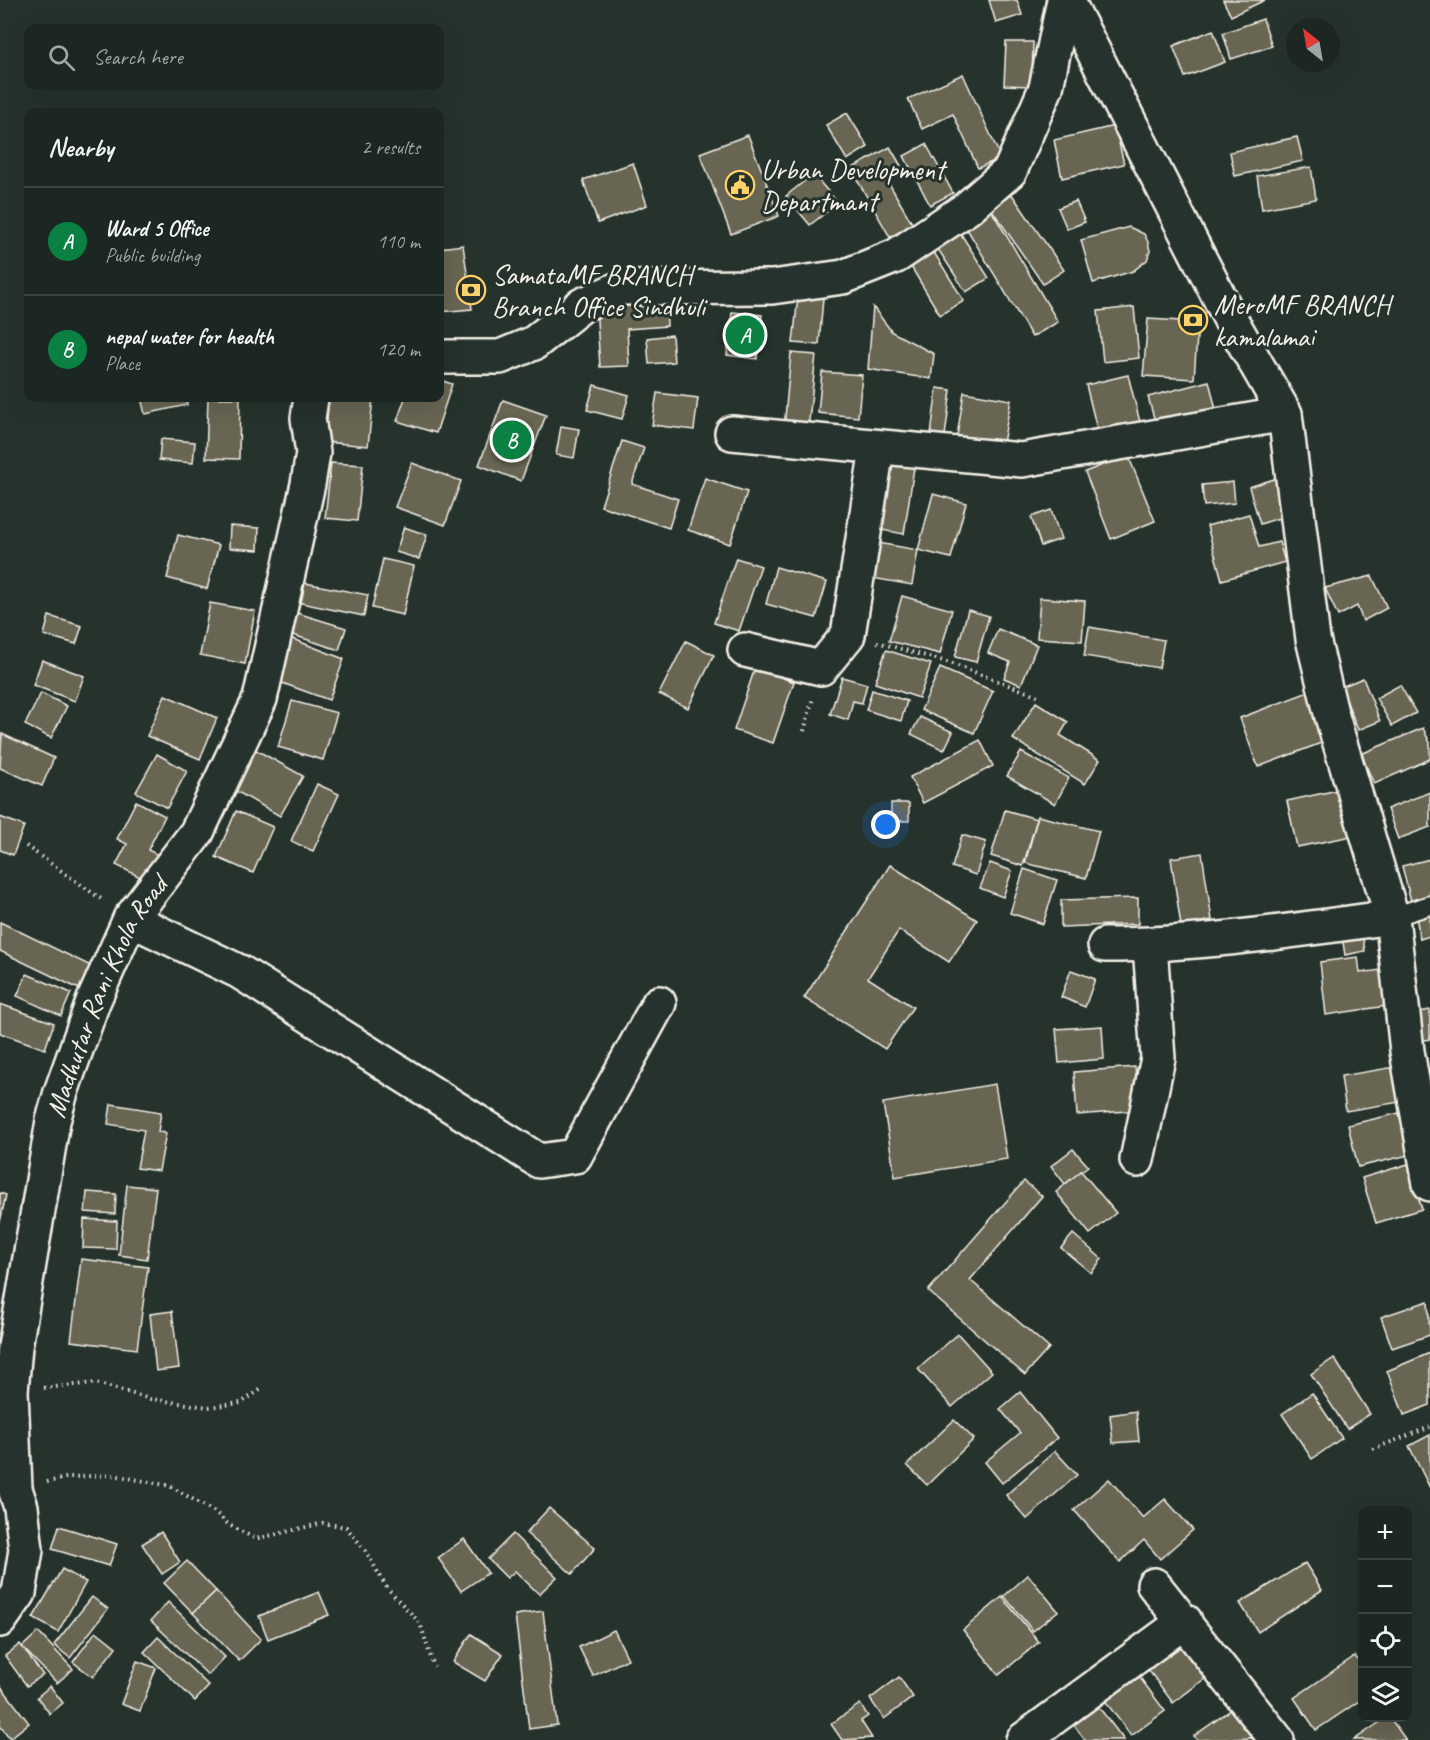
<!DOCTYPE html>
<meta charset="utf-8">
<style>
body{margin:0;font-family:Caveat,sans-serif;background:#29322f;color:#f1f3f6}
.controls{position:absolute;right:18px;bottom:18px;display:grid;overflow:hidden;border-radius:12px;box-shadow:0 6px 24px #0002}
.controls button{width:54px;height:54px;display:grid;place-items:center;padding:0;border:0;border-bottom:2px solid #3a4340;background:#1c2622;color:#f1f3f6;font:30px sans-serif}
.compass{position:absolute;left:1286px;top:18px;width:54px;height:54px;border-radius:50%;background:#1c2622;box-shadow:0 6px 24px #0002;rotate:329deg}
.you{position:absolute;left:886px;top:825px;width:21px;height:21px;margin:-15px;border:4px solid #fff;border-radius:50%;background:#1a73e8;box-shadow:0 0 0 9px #1a73e833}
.badge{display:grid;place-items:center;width:39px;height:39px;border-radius:50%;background:#0b8043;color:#fff;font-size:20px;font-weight:700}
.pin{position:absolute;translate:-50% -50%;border:3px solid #fff;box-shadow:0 2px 6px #0006}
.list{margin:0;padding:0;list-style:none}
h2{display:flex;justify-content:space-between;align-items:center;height:78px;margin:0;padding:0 24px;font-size:26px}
h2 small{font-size:20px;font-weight:400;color:#a0a5a5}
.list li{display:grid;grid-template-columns:39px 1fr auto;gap:18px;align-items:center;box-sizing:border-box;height:108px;padding:0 24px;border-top:2px solid #3a4340}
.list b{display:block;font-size:22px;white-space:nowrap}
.list p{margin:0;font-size:20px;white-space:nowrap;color:#a0a5a5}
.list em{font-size:20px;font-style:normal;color:#a0a5a5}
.icon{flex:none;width:33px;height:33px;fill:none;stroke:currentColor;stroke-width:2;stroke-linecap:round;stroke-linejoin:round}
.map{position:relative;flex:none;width:1430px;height:1740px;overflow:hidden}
.search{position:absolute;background:#1c2622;box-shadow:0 6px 24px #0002;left:24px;top:24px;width:420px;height:66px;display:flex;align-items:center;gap:15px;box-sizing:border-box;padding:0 21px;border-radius:12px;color:#a0a5a5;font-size:22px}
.panel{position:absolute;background:#1c2622;box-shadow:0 6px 24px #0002;left:24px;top:108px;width:420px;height:294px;border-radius:12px}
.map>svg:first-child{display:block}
</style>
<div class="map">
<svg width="1430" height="1740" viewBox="0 0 1430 1740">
<rect width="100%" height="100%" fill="#26332d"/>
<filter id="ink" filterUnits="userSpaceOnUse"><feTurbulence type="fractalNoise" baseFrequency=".0167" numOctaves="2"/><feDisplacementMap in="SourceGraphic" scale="12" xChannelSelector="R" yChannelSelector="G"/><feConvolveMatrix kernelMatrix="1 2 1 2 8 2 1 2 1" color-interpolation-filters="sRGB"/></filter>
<g filter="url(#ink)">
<g fill="#696552" stroke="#f4f1e8" stroke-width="1.5">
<path d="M989 0H1017L1022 15 996 23Z"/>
<path d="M1223 0H1265L1231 16Z"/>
<path d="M1263 19 1272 46 1231 59 1223 33Z"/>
<path d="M1213 30 1225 62 1185 77 1173 46Z"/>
<path d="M1006 42H1033L1032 86 1004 85Z"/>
<path d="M963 74 1001 158 978 168 953 114 922 129 908 99Z"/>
<path d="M847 113 868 147 847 160 826 125Z"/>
<path d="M1115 126 1124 164 1062 178 1054 140Z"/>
<path d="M748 135 779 216 731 234 700 153Z"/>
<path d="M1297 137 1303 161 1235 176 1230 152Z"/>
<path d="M926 144 953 193 930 205 904 156Z"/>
<path d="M890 147 904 171 887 180 913 225 890 237 851 169Z"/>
<path d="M633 163 647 205 598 223 583 180Z"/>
<path d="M1311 167 1316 199 1262 209 1257 176Z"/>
<path d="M813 174 838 203 810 225 786 196Z"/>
<path d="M1011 193 1064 270 1043 284 990 207Z"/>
<path d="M1076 201 1085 222 1067 229 1058 208Z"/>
<path d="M990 208 1058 322 1032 337 964 224Z"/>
<path d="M1129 227 1144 234 1148 242 1150 251 1147 260 1133 271 1093 283 1081 240Z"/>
<path d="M959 231 989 278 966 292 936 246Z"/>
<path d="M463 245 472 309 440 312V248Z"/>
<path d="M930 246 964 301 940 315 907 260Z"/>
<path d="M798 296 823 298 819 345 793 343Z"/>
<path d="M666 301 667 326 627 329 629 366 600 367 596 305Z"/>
<path d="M873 307 892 332 934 354 931 379 868 369Z"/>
<path d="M1134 307 1139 358 1103 362 1098 311Z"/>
<path d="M732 312 762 315 757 359 727 355Z"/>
<path d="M1148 319 1198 322 1194 379 1143 376Z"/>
<path d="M672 335 674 362 649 364 647 338Z"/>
<path d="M791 353 816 355 808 430 784 428Z"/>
<path d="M822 372 862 375 858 417 818 413Z"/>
<path d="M1128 375 1140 422 1098 433 1086 385Z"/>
<path d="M440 380 452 384 436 433 397 421 405 398H440Z"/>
<path d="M1209 381 1216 410 1156 425 1148 397Z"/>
<path d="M594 385 629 395 622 419 587 410Z"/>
<path d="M937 388 951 390 945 436 931 434Z"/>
<path d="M964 392 1011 400 1003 443 957 436Z"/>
<path d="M657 393 698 398 694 430 652 425Z"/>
<path d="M141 398H186L187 405 145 414Z"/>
<path d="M208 398H240L239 459 206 458Z"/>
<path d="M329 398H373L368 446 325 442Z"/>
<path d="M503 400 546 415 521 481 479 465Z"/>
<path d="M561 426 579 429 574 458 556 455Z"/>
<path d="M161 439 195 442 193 463 159 460Z"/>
<path d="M622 441 644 448 632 484 678 499 669 528 601 506Z"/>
<path d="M1128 455 1155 521 1111 539 1085 472Z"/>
<path d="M887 457 915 461 904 534 876 529Z"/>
<path d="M331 463 363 465 357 521 325 518Z"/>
<path d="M412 463 461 481 445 525 395 507Z"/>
<path d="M705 478 747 492 730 544 688 530Z"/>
<path d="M1277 478 1289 515 1260 524 1249 487Z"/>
<path d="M1233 482 1235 503 1204 506 1202 485Z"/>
<path d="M933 494 966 503 951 558 918 550Z"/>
<path d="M1051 510 1061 539 1041 546 1031 517Z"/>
<path d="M1249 514 1259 547 1279 542 1285 562 1222 580 1207 526Z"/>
<path d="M230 526 259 528 258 550 229 548Z"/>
<path d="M404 527 427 535 419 559 396 552Z"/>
<path d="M178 535 219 545 207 589 167 578Z"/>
<path d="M878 543 918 550 912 585 872 578Z"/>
<path d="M736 558 761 566 739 631 714 623Z"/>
<path d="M383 559 414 566 403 615 372 608Z"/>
<path d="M776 567 827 582 816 618 766 604Z"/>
<path d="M1372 576 1387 608 1363 621 1357 606 1338 616 1325 588Z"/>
<path d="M305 583 368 595 364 616 301 603Z"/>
<path d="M902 596 952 610 940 654 889 641Z"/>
<path d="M1040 598 1085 601 1082 641 1037 638Z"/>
<path d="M210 603 255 611 245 664 200 655Z"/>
<path d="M968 610 989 616 976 662 955 657Z"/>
<path d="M297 613 346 628 339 650 290 634Z"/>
<path d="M49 616 82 626 76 644 44 635Z"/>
<path d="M1089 627 1164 640 1159 668 1084 656Z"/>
<path d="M998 629 1037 645 1021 685 1004 678 1010 662 988 653Z"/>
<path d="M290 638 344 659 329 700 274 680Z"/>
<path d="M686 641 714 655 688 708 659 694Z"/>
<path d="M886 650 931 664 919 698 875 683Z"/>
<path d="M42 660 84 676 75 701 33 685Z"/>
<path d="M755 668 794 682 773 743 734 730Z"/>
<path d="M940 668 993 691 974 733 921 710Z"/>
<path d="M842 677 867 684 862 703 853 701 848 720 830 714Z"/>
<path d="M1363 678 1380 721 1358 730 1341 687Z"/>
<path d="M1400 685 1416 713 1392 726 1376 698Z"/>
<path d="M872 690 907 701 901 721 866 710Z"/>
<path d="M1311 691 1329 740 1258 767 1240 718Z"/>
<path d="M41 693 67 706 51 738 25 725Z"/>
<path d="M165 695 217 718 200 759 147 736Z"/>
<path d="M292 701 337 713 323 760 278 747Z"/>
<path d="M1036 702 1068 722 1060 735 1100 760 1085 784 1013 739Z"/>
<path d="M920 717 953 732 944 750 911 734Z"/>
<path d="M1423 728 1430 743V759L1374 784 1361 754Z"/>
<path d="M2 734 54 758 42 786 0 768Z"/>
<path d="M980 740 993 766 923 803 910 777Z"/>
<path d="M249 746 303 776 280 816 227 786Z"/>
<path d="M1021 752 1069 778 1055 804 1007 776Z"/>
<path d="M157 754 187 771 167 808 136 792Z"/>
<path d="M317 784 339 794 313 851 291 841Z"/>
<path d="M1342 789 1352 836 1297 847 1287 801Z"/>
<path d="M1430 792V827L1398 839 1387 809Z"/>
<path d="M136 801 165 816 148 850 170 861 158 886 116 865 127 844 117 839Z"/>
<rect x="891" y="803" width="18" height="18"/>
<path d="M1005 810 1037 819 1023 866 991 856Z"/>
<path d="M236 811 273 827 253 873 216 857Z"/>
<path d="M1038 816 1099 831 1086 878 1025 863Z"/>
<path d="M0 817 24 826 13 855 0 850Z"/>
<path d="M962 835 986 842 976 875 952 867Z"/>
<path d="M1202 853 1212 920 1181 926 1171 858Z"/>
<path d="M1430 859V896L1411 901 1402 866Z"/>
<path d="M990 863 1012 871 1003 897 980 888Z"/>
<path d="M890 865 977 920 949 962 899 930 868 978 913 1007 885 1049 804 998Z"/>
<path d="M1024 869 1057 880 1043 924 1010 913Z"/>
<path d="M1138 898V924L1061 927V900Z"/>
<path d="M1430 913V936L1420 939 1416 916Z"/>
<path d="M0 922 91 966 79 989 0 951Z"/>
<path d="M1362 933 1365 951 1345 955 1342 936Z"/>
<path d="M1358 957 1360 973 1388 969 1393 1005 1326 1015 1320 962Z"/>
<path d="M1071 970 1095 979 1085 1007 1061 997Z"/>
<path d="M27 974 71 993 61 1016 17 996Z"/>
<path d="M0 1004 54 1023 45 1049 0 1033Z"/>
<path d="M1430 1010V1039L1421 1041 1415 1013Z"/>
<path d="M1102 1026 1104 1059 1059 1063 1056 1029Z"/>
<path d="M1135 1067 1139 1110 1077 1115 1074 1072Z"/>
<path d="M1395 1067 1400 1102 1346 1111 1341 1076Z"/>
<path d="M995 1084 1007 1159 895 1177 883 1103Z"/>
<path d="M111 1104 161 1112 158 1132 166 1133 159 1171 137 1168 144 1130 108 1124Z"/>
<path d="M1404 1112 1413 1154 1358 1167 1348 1125Z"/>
<path d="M1073 1149 1088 1166 1065 1184 1051 1166Z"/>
<path d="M1408 1164 1422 1209 1376 1223 1362 1178Z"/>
<path d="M1081 1171 1116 1213 1090 1234 1056 1192Z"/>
<path d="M1024 1181 1042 1196 970 1280 1049 1348 1025 1375 928 1291Z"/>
<path d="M127 1185 156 1188 147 1259 119 1255Z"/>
<path d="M87 1192 116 1194 115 1214 85 1212Z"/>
<path d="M0 1193 6 1195 0 1222Z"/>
<path d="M84 1219 117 1221 116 1249 83 1248Z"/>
<path d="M1073 1234 1102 1259 1091 1273 1061 1248Z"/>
<path d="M81 1259 148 1267 137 1349 71 1341Z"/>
<path d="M1428 1301 1430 1335 1392 1348 1381 1317Z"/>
<path d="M172 1311 179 1368 156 1371 150 1314Z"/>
<path d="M958 1334 992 1372 952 1407 918 1369Z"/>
<path d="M1430 1353V1405L1404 1415 1387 1371Z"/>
<path d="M1334 1358 1370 1414 1347 1429 1311 1374Z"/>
<path d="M1020 1392 1057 1438 1002 1483 985 1462 1020 1433 1000 1409Z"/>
<path d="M1312 1393 1342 1438 1312 1459 1282 1414Z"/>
<path d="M1136 1411 1139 1441 1113 1443 1110 1415Z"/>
<path d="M954 1420 974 1439 927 1485 907 1465Z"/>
<path d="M1430 1435V1488L1409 1446Z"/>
<path d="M1055 1451 1077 1475 1027 1519 1006 1495Z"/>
<path d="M1109 1479 1143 1518 1165 1499 1193 1530 1160 1559 1144 1540 1120 1562 1074 1510Z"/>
<path d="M549 1508 595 1548 572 1574 526 1533Z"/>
<path d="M59 1526 117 1544 109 1566 52 1549Z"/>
<path d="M161 1532 180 1562 162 1574 142 1544Z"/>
<path d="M513 1534 557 1577 539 1594 515 1571 507 1578 488 1559Z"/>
<path d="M464 1539 488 1573 461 1591 438 1558Z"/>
<path d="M187 1561 216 1591 193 1613 164 1583Z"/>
<path d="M1305 1563 1322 1590 1258 1632 1240 1603Z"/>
<path d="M62 1569 86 1582 58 1632 33 1618Z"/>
<path d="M1028 1575 1058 1611 1033 1631 1004 1596Z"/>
<path d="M216 1591 261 1639 239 1661 193 1613Z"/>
<path d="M319 1592 329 1615 268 1639 259 1616Z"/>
<path d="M92 1597 108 1609 70 1658 54 1645Z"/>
<path d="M1002 1597 1039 1642 999 1675 963 1630Z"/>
<path d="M168 1602 225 1657 208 1675 151 1621Z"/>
<path d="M543 1611 557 1725 529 1729 515 1615Z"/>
<path d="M614 1630 628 1659 593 1676 579 1647Z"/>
<path d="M96 1631 116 1647 93 1677 73 1662Z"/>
<path d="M38 1632 73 1669 57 1683 22 1647Z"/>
<path d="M471 1634 503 1654 485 1681 453 1662Z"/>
<path d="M158 1637 209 1686 195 1701 144 1652Z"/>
<path d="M1178 1639 1207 1677 1173 1703 1144 1664Z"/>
<path d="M20 1644 43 1675 27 1686 5 1656Z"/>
<path d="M1355 1656 1362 1666V1699L1316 1730 1294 1698Z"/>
<path d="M137 1661 156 1668 140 1711 121 1704Z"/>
<path d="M1135 1671 1165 1711 1131 1736 1102 1697Z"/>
<path d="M899 1677 913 1697 884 1719 870 1699Z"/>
<path d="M0 1685 29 1723 10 1738 0 1726Z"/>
<path d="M50 1686 63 1703 50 1714 37 1697Z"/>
<path d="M1094 1701 1124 1740H1085L1070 1720Z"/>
<path d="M860 1704 868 1716 861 1721 872 1738 842 1740 831 1724Z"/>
<path d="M1235 1707 1256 1738 1197 1740 1194 1736Z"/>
<path d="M1386 1718H1390L1406 1740H1354Z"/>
</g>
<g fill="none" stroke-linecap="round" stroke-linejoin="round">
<g stroke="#f4f1e8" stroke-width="22">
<path id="service" d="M1392 917 1430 905"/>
</g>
<g stroke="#f4f1e8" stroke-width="38">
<g id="minor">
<path d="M1067 0 1232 322 1285 414 1313 639 1331 713 1392 917 1407 1051 1430 1184"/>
<path d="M440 357H500L534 343 582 305 620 288 772 287 843 277 896 256 966 209 1010 171 1046 88 1064 0"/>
<path d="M732 433 1022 460 1285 414"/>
<path d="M745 650 821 668 848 635 877 449"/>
<path d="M130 919 240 972 539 1161 575 1156 659 1003"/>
<path d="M1105 945C1201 945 1297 930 1392 917"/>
<path d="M1137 1160 1158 1058 1150 945"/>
<path d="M1154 1585 1277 1740"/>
<path id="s1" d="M0 1620 19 1593 26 1550 21 1507 15 1489 11 1391 15 1347 53 1121 61 1092 93 1002 130 919 197 832 260 699 308 484 313 453 308 418 311 398"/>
<path d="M1023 1740 1185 1621"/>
</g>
</g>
<g stroke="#f4f1e8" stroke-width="4" stroke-dasharray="1.5 4.5" stroke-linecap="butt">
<path d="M877 642 950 663 1038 696"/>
<path d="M804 731 813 698"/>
<path d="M26 846 104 901"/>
<path d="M44 1388 96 1383 150 1399 208 1407 241 1403 263 1388"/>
<path d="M1373 1449 1430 1427"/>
<path d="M47 1482 70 1477 113 1475 170 1486 215 1512 229 1525 256 1539 323 1523 346 1527 365 1550 387 1588 420 1623 434 1667"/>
</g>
<use href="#service" stroke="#26332d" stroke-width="18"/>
<use href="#minor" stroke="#26332d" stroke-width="33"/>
</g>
</g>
<defs>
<g id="civic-ring" transform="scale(1.5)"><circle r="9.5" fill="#26332d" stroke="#ffd166" stroke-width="1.5"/><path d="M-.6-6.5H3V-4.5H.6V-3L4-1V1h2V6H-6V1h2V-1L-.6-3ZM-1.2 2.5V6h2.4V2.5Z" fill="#ffd166"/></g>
<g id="bank-ring" transform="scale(1.5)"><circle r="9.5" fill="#26332d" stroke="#ffd166" stroke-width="1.5"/><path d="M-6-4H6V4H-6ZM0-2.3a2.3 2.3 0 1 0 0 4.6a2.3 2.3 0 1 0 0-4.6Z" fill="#ffd166"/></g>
</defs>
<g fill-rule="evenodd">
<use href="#civic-ring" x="740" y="185"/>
<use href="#bank-ring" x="471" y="290"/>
<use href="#bank-ring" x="1193" y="320"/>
</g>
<g text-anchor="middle" stroke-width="6" stroke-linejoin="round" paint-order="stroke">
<g font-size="28" fill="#f4f1e8" stroke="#26332d" text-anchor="start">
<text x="761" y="179">Urban Development<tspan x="761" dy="32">Departmant</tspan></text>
<text x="492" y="284">SamataMF BRANCH<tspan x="492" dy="32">Branch Office Sindhuli</tspan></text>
<text x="1214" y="314">MeroMF BRANCH<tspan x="1214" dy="32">kamalamai</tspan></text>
</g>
<g font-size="28" fill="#f4f1e8" stroke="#26332d">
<text dy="10" stroke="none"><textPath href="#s1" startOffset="646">Madhutar Rani Khola Road</textPath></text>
</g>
</g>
</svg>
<div class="controls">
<button>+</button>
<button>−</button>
<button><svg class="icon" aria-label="locate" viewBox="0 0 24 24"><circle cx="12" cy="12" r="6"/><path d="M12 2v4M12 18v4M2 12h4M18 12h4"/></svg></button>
<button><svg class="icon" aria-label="layers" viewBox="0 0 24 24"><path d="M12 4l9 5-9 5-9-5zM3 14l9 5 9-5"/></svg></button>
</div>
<svg class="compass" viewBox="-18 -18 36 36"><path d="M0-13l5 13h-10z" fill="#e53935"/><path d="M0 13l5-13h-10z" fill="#a0a5a5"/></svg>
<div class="you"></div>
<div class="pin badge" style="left:745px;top:335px">A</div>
<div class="pin badge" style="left:512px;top:440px">B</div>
<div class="search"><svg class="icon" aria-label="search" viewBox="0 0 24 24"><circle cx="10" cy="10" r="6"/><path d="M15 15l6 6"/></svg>Search here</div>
<section class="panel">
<h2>Nearby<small>2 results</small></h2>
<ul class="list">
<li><span class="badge">A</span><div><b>Ward 5 Office</b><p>Public building</p></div><em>110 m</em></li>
<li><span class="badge">B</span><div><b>nepal water for health</b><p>Place</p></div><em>120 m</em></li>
</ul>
</section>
</div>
